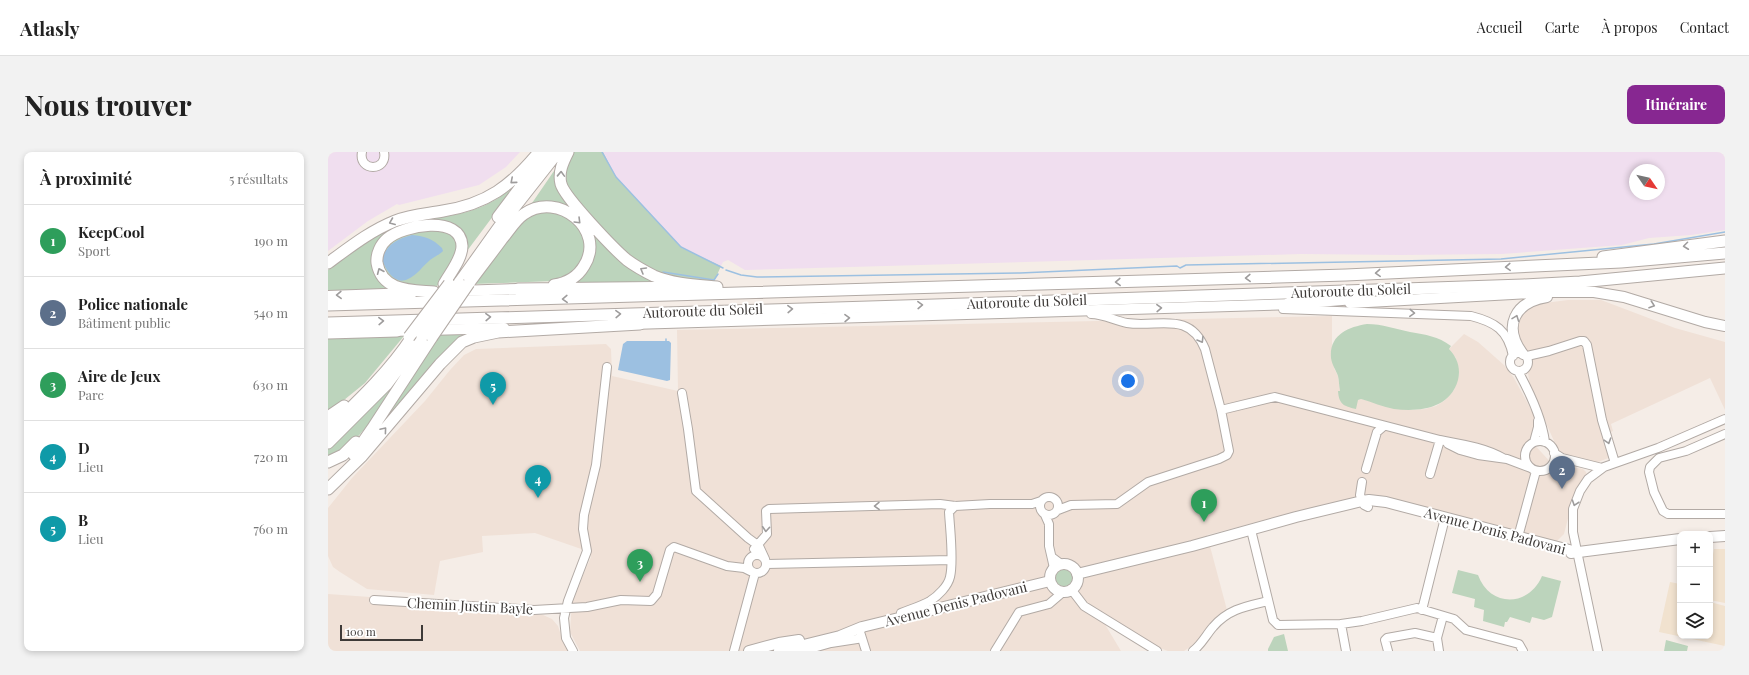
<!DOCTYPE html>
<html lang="fr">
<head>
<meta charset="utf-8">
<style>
	:root { --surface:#fff; --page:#f2f2f2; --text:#222; --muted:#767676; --line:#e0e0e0; --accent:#872791 }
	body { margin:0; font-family:"Playfair Display",serif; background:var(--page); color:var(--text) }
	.controls { position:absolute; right:12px; bottom:12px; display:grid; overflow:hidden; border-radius:8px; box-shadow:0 2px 6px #0003 }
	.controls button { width:36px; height:36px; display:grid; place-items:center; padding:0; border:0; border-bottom:1px solid var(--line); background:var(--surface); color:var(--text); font:20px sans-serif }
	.compass { position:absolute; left:1301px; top:12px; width:36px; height:36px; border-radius:50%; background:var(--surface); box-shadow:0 2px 6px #0003; rotate:124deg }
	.scale { position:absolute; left:12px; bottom:10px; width:83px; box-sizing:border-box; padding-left:4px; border:2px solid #3e3a38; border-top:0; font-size:11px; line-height:14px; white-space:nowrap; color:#3e3a38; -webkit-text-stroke:3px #fff; paint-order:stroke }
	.you { position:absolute; left:800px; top:229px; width:14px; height:14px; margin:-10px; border:3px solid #fff; border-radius:50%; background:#1a73e8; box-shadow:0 0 0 6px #1a73e833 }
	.badge { display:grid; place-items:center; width:26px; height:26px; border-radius:50%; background:var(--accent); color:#fff; font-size:13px; font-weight:700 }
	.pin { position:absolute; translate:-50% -33px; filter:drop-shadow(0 1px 2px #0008) }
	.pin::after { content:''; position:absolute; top:21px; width:14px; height:12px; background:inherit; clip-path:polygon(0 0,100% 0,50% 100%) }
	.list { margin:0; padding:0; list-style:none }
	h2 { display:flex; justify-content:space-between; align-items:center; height:52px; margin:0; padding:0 16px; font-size:17px }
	h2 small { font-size:13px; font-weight:400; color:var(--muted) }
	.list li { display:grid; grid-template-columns:26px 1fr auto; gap:12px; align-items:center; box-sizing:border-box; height:72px; padding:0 16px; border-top:1px solid var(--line) }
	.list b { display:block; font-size:15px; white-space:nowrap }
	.list p { margin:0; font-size:13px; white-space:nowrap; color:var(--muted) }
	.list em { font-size:13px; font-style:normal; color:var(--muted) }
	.icon { flex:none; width:22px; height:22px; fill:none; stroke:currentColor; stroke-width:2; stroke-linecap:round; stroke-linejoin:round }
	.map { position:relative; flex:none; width:1397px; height:499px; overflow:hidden; border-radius:8px }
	header { display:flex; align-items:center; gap:24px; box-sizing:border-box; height:56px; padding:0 20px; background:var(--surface); border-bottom:1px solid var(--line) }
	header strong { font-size:19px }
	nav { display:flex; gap:22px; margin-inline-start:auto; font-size:14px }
	.intro { display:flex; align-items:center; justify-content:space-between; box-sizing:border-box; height:96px; padding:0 24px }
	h1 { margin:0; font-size:28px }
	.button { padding:10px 18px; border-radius:8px; background:var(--accent); color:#fff; font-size:14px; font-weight:700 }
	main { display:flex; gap:24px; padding:0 24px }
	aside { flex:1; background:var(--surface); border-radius:8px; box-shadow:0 2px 6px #0003 }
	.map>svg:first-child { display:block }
</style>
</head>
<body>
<header>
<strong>Atlasly</strong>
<nav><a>Accueil</a><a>Carte</a><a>À propos</a><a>Contact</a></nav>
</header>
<div class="intro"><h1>Nous trouver</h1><a class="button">Itinéraire</a></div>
<main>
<aside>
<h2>À proximité<small>5 résultats</small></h2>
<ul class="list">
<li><span class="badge" style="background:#2e9e5b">1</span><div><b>KeepCool</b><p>Sport</p></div><em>190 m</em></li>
<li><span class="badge" style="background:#5c6f8a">2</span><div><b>Police nationale</b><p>Bâtiment public</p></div><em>540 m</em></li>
<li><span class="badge" style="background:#2e9e5b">3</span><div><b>Aire de Jeux</b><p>Parc</p></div><em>630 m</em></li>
<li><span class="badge" style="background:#0f9aa8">4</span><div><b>D</b><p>Lieu</p></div><em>720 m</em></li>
<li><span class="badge" style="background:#0f9aa8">5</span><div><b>B</b><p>Lieu</p></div><em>760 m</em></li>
</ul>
</aside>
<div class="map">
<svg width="1397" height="499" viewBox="0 0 1397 499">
	<rect width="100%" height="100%" fill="#f5ede7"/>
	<path fill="#f0e1d7" d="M1240,148H1273L1347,176L1397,190V258L1382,226L1283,272L1285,279L1283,280L1288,303L1265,312L1234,304L1230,298L1202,235L1200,221L1204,211L1203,206L1191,186L1190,178L1191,170L1195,160L1209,152Z
		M1004,164V196L1006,216L1010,224L1012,239H1010L1030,248L1033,247L1069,256L1084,258L1097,257L1108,254L1116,249L1126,238L1131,223L1128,206L1121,197L1136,182L1150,190L1176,213L1186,226L1207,265L1203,289L1226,314L1234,313L1255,317L1258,320L1259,323L1245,347L1236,382L1228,390L1025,346L879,383L899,458L883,471L868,491L856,499H840L832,496L775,461L778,474L793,499H252L242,480L244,448L263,405L262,400L207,381L154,384L155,400L112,409L106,443L39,437L12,420L5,415L0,404V356L24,326L97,249L122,218L136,203L148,197L278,192L283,197L284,224L350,239L349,178Z
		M0,442L42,445L41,451L215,463L224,467L230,474L235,490L240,499H0Z"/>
	<path fill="#f0deef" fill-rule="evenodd" d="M0,0H192L178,15L151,33L71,53L69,52L40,69L0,99Z
		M275,0H1397V78L1363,83L1321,86L1294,93L1174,102L1073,103L973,102L417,118L400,108L395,110L393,114L354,96L288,25ZM1307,18H1331V42H1307Z"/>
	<path fill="#f1e2cf" d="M1386,397H1397V451L1382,448V419Z
		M1342,430L1352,432V484H1382V450L1397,454V494L1331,480Z"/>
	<path fill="#bcd4bc" d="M244,0H275L288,25L354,96L393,114L385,132L359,129L325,119L297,102L248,49L235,24Z
		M228,16L229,28L288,100L342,131H247L262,111L251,64L202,54Z
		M183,36L177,48L139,99L137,88L108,71L49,93L60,138L0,139V118C19,104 38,85 60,77C93,64 132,68 163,50C171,47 177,41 183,36Z
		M209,59L236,61L256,82L258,104L247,121L227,129L145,132L186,77Z
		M116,78L127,85L129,99L121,118L109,134L84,135L59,126L52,103L60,90L82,79Z
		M1039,172C1054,172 1068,177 1082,180C1098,183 1110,184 1123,194L1121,197C1129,205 1133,216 1130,228C1122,257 1091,260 1066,257C1055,255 1044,250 1033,247L1030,248L1028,257C1015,254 1011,252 1010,239H1012C1011,234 1011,228 1010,224C1008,218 1004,213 1003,206C1001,183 1020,175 1039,172Z
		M140,182L40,289L109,183Z
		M76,184L37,231L0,261V186Z
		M72,226L41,272L26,289L0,306V297Z
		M727 426a9 9 0 1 1 18 0a9 9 0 1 1-18 0Z
		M1130,418L1150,423C1162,456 1201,455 1214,424L1233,429L1224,465L1216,468L1204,465L1202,471L1182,465L1179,470H1177L1176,475L1155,469L1156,458L1146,455L1147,447L1124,441Z
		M956,482L960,499H940V497L946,485Z
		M1338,488L1360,494L1359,499H1336Z"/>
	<path fill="#9cc0e1" d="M84,83C97,84 105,87 114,96L115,99C111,103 106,105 102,108C95,114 88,124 80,127C67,134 57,117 54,107C59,92 69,87 84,83Z
		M299,189H341L343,191L342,228L339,229L290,218L295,192Z"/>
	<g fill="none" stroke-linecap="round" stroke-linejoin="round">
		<path stroke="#9cc0e1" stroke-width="1.5" d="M274,0L288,25L353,95L395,116
			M398,118L413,123L429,125L692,121L849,114L852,116L858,113L1173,107L1326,92L1397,80
			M335,120L386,128L390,122
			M338,187V189"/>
		<g stroke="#b2aaa5" stroke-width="10">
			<path id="minor" d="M34,0C30,20 60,20 56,0
				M955,157L1143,164C1167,170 1180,178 1185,204
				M1182 210a9 9 0 1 1 18 0a9 9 0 1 1-18 0Z
				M1199,204L1221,199L1252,189H1256L1259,193L1274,268L1287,311
				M1190,219C1202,241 1214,266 1217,290
				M354,241L360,277L368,339L420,386L431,394L437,407
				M893,258L947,245L1112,288C1133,292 1156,295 1175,306
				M1397,282L1358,299L1331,306L1322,315L1321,320L1326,340L1335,359L1340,362H1397
				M1197 304a15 15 0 1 1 30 0a15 15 0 1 1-30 0Z
				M1206,290L1210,275V269
				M1120,292L1132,298L1150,303L1179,307L1203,316
				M1226,301L1234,306L1274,316
				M1038,317L1049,280L1056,274
				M1102,322L1112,288
				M1034,330L1032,343L1036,353L1040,355
				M712 354a9 9 0 1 1 18 0a9 9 0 1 1-18 0Z
				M730,358L743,353L789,352L820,330L891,307L899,303L901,299L893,258L877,197C861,158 830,176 799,171C787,169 776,162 763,162
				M717,363L721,372V394L726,416
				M924,382L945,468L950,473L1013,472L1034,469L1089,456L1126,467L1138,478L1191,492L1195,499
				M1190,385L1208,319
				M426,397L439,382L438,359L441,357L612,352L627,354L662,352H704L713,349
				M420 412a9 9 0 1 1 18 0a9 9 0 1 1-18 0Z
				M725,406L733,412
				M439,412L623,408
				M743,437L756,454L829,499
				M46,448L206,458L259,455L293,448L323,449L329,442L342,398L346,395L399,414L416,416L422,419
				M1094,458L1116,370
				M573,461C583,457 593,454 602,449C610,444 620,434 622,425C626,409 622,378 621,360L627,354
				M1013,472L1018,499
				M534,475L532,480L538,499
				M245,499L238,486L236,466L240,449L259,399L255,377L256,363L268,313L279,215
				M406,499L427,421
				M474,499L503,491L529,487
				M667,499L691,460L721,452L735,440
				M865,499C874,492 878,483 885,475C900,457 919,454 940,449
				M1060,499L1057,488L1059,486L1087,481L1109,486
				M1111,499L1109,486L1115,464
				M1270,499L1245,380V357L1252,339L1260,327L1276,315L1330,296L1397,267"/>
		</g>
		<g stroke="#b2aaa5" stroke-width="12">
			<path id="major" d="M130,139L190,137
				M0,144L84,141
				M1022,151L1222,140H1266L1296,145L1377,170L1397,174
				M304,172L968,152
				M62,179L176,176
				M1195,202C1174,174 1187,150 1219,145
				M1382,385L1397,384
				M1243,401L1352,387
				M722 426a14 14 0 1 1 28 0a14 14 0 1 1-28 0Z
				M749,422L864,394L968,365L1034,349L1041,348L1058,350L1249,400
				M421,499L451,491L471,488
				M451,499L512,484L534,475L722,429"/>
		</g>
		<g stroke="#b2aaa5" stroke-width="13">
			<path id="highway" d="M240,0C235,10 230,20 233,32C237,46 286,97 299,108C307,114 316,119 326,124C345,132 368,133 389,135
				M170,65L219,0
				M1275,105L1397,89
				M0,111C22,95 42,79 67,69C83,63 99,62 115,59C159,52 183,34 211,0
				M131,131L171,75L230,0
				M141,131C152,116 163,102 174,87C181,79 187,68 196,62C230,38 279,78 256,114C249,126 239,131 226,133
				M190,137L371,135
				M106,140C84,138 54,140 49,111C48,102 53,92 59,87C75,73 133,62 134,94C134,107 122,121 116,132
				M960,152L1032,146
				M0,153L1018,123L1293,110L1397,101
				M0,171L607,153L1195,133L1252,130L1397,116
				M0,181L69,179
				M0,265L16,254
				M0,278C30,249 61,220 84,185
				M0,291L59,232L94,185
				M26,303L44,277L104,185
				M0,310L15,303L28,290
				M0,337L34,304L112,212L134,190L146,185L170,180L312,172"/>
		</g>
		<use href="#minor" stroke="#fff" stroke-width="8"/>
		<use href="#major" stroke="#fff" stroke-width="10"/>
		<use href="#highway" stroke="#fff" stroke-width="11"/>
		<g stroke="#b2aaa5" stroke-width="13" stroke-linecap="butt">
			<path id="highway-bridge" d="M81,185L121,132
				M94,185L131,131
				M104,185L141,131"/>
		</g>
		<use href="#highway-bridge" stroke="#fff" stroke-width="11"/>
	</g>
	<defs><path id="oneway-chevron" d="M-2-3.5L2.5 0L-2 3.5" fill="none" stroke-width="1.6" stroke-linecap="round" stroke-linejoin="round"/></defs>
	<g stroke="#9e9c9c">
		<use href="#oneway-chevron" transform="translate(233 22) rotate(-88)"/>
		<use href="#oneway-chevron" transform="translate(185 29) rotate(139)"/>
		<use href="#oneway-chevron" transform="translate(250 69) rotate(45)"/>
		<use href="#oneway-chevron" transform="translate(64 70) rotate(158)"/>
		<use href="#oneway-chevron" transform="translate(1358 94) rotate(173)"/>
		<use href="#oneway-chevron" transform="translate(1180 115) rotate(177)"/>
		<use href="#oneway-chevron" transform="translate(315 118) rotate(-150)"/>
		<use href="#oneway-chevron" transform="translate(52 119) rotate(-113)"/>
		<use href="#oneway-chevron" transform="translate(1050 121) rotate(177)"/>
		<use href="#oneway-chevron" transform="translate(920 126) rotate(178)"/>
		<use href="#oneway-chevron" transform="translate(790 130) rotate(178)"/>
		<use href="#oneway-chevron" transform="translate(11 143) rotate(178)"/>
		<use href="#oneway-chevron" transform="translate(237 147) rotate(178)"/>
		<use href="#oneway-chevron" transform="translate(592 153) rotate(-2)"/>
		<use href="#oneway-chevron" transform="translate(1324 153) rotate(19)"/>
		<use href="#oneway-chevron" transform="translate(831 156) rotate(-2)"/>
		<use href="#oneway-chevron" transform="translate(462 157) rotate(-2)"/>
		<use href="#oneway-chevron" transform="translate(1084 161) rotate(3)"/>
		<use href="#oneway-chevron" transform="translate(290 162) rotate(-2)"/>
		<use href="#oneway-chevron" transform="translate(160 165) rotate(-2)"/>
		<use href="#oneway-chevron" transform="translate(519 166) rotate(-1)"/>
		<use href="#oneway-chevron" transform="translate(1188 166) rotate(-69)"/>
		<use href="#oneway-chevron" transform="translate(53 169) rotate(-2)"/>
		<use href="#oneway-chevron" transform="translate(873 188) rotate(59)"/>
		<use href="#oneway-chevron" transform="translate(56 278) rotate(-50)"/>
		<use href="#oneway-chevron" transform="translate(1280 289) rotate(73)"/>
		<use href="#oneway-chevron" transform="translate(1247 351) rotate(109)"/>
		<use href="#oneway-chevron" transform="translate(549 354) rotate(179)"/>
		<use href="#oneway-chevron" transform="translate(438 377) rotate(94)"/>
	</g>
	<g text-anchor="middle" stroke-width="4" stroke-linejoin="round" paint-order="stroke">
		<g font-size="14" fill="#3e3a38" stroke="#fff">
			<text transform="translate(1023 139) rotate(-2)" y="5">Autoroute du Soleil</text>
			<text transform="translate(699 150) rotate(-2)" y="5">Autoroute du Soleil</text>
			<text transform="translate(375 159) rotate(-2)" y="5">Autoroute du Soleil</text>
			<text transform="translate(1167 379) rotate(15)" y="5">Avenue Denis Padovani</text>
			<text transform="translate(628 452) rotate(-14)" y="5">Avenue Denis Padovani</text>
			<text transform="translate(142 454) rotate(3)" y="5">Chemin Justin Bayle</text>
		</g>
	</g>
</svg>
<div class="controls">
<button>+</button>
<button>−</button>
<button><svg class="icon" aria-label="layers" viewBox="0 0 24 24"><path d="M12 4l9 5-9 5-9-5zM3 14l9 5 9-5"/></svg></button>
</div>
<svg class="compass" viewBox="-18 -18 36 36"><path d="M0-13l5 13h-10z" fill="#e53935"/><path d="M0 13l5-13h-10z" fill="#767676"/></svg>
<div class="scale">100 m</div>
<div class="you"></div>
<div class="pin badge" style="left:876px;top:370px;background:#2e9e5b">1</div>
<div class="pin badge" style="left:1234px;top:337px;background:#5c6f8a">2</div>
<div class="pin badge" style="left:312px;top:430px;background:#2e9e5b">3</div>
<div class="pin badge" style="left:210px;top:346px;background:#0f9aa8">4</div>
<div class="pin badge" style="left:165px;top:253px;background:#0f9aa8">5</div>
</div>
</main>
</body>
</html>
